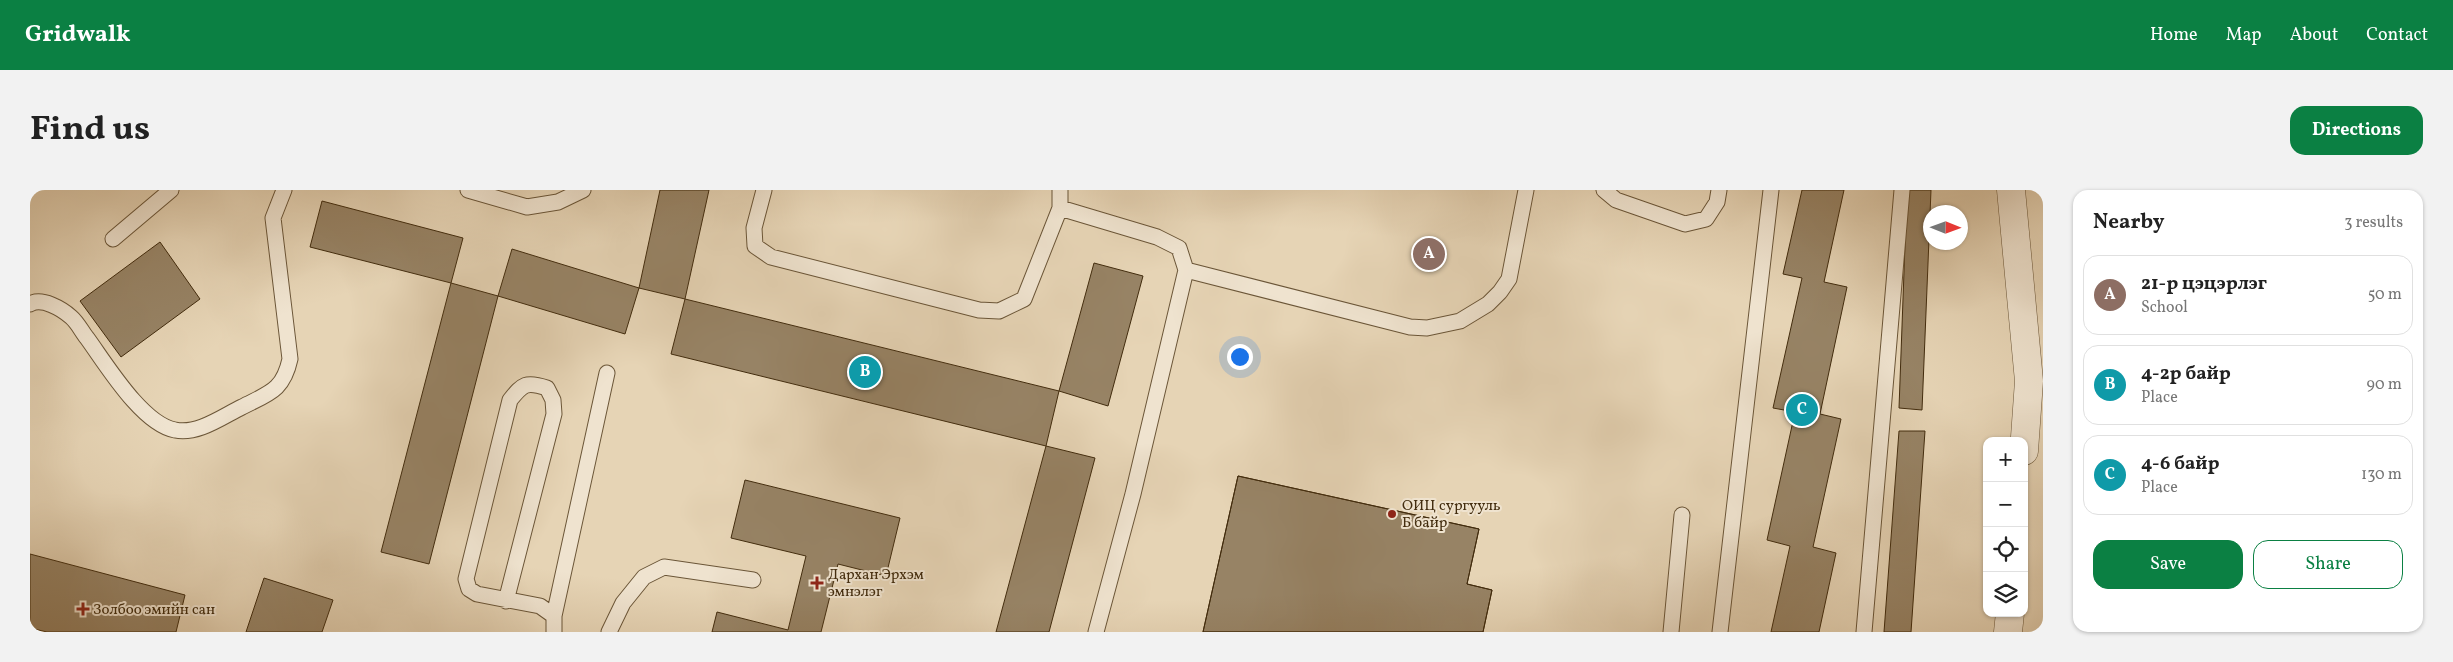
<!DOCTYPE html>
<html lang="en">
<head>
<meta charset="utf-8">
<style>
	:root { --surface:#fff; --page:#f2f2f2; --text:#222; --muted:#767676; --line:#e0e0e0; --accent:#0b8043 }
	body { margin:0; font-family:Vollkorn,serif; background:var(--page); color:var(--text) }
	.controls { position:absolute; right:15px; bottom:15px; display:grid; overflow:hidden; border-radius:10px; box-shadow:0 1px 4px #0004 }
	.controls button { width:45px; height:45px; display:grid; place-items:center; padding:0; border:0; border-bottom:1px solid var(--line); background:var(--surface); color:var(--text); font:25px sans-serif }
	.compass { position:absolute; left:1893px; top:15px; width:45px; height:45px; border-radius:50%; background:var(--surface); box-shadow:0 1px 4px #0004; rotate:91deg }
	.you { position:absolute; left:1209px; top:166px; width:18px; height:18px; margin:-12px; border:4px solid #fff; border-radius:50%; background:#1a73e8; box-shadow:0 0 0 8px #1a73e833 }
	.badge { display:grid; place-items:center; width:32px; height:32px; border-radius:50%; background:var(--accent); color:#fff; font-size:16px; font-weight:700 }
	.pin { position:absolute; translate:-50% -50%; border:2px solid #fff; box-shadow:0 1px 5px #0006 }
	.list { margin:0; padding:0; list-style:none }
	h2 { display:flex; justify-content:space-between; align-items:center; height:65px; margin:0; padding:0 20px; font-size:21px }
	h2 small { font-size:16px; font-weight:400; color:var(--muted) }
	.list li { display:grid; grid-template-columns:32px 1fr auto; gap:15px; align-items:center; box-sizing:border-box; height:80px; margin:0 10px 10px; padding:0 10px; border:1px solid var(--line); border-radius:15px }
	.list b { display:block; font-size:19px; white-space:nowrap }
	.list p { margin:0; font-size:16px; white-space:nowrap; color:var(--muted) }
	.list em { font-size:16px; font-style:normal; color:var(--muted) }
	.actions { display:flex; gap:10px; padding:15px 20px }
	.actions a { flex:1; padding:11px 0; border:1px solid var(--accent); border-radius:15px; text-align:center; font-size:18px; color:var(--accent) }
	.actions .main { background:var(--accent); color:#fff }
	.icon { flex:none; width:28px; height:28px; fill:none; stroke:currentColor; stroke-width:2; stroke-linecap:round; stroke-linejoin:round }
	.map { position:relative; flex:none; width:2013px; height:442px; overflow:hidden; border-radius:15px }
	header { display:flex; align-items:center; gap:30px; box-sizing:border-box; height:70px; padding:0 25px; background:var(--accent); color:#fff }
	header strong { font-size:24px }
	nav { display:flex; gap:28px; margin-inline-start:auto; font-size:18px }
	.intro { display:flex; align-items:center; justify-content:space-between; box-sizing:border-box; height:120px; padding:0 30px }
	h1 { margin:0; font-size:35px }
	.button { padding:12px 22px; border-radius:15px; background:var(--accent); color:#fff; font-size:18px; font-weight:700 }
	main { display:flex; gap:30px; padding:0 30px }
	aside { flex:1; background:var(--surface); border-radius:15px; box-shadow:0 1px 4px #0004 }
	.map>svg:first-child { display:block }
</style>
</head>
<body>
<header>
<strong>Gridwalk</strong>
<nav><a>Home</a><a>Map</a><a>About</a><a>Contact</a></nav>
</header>
<div class="intro"><h1>Find us</h1><a class="button">Directions</a></div>
<main>
<div class="map">
<svg width="2013" height="442" viewBox="0 0 2013 442">
	<rect width="100%" height="100%" fill="#e6d4b5"/>
	<filter id="stains"><feTurbulence type="fractalNoise" baseFrequency=".004" numOctaves="4"/><feColorMatrix values="0 0 0 0 .2 0 0 0 0 .09 0 0 0 0 .02 0 0 0 .5 -.17"/></filter>
	<radialGradient id="worn" r=".72"><stop offset=".6" stop-color="#630" stop-opacity="0"/><stop offset="1" stop-color="#630" stop-opacity=".3"/></radialGradient>
	<path fill="#978365" stroke="#422c0e" d="M630,0H679L655,109L609,98Z
		M1772,0H1814L1794,92L1817,97L1790,224L1811,229L1783,357L1806,363L1789,442H1741L1760,356L1737,350L1765,222L1743,218L1772,88L1753,84Z
		M1877,0H1901L1892,220L1869,218Z
		M292,11L433,48L421,93L280,57Z
		M130,52L170,109L91,167L50,111Z
		M482,59L609,98L595,144L468,106Z
		M1064,73L1113,86L1078,216L1029,201Z
		M421,93L468,106L399,374L351,362Z
		M655,109L1029,201L1016,256L641,164Z
		M1869,241H1895L1881,442H1854Z
		M1016,256L1065,268L1019,442H966Z
		M1208,286L1449,339L1437,394L1462,400L1453,442H1173Z
		M1208,286L1449,339L1437,394L1462,400L1453,442H1173Z
		M715,290L870,328L856,386L808,374L791,442H682L687,422L758,440L776,366L701,348Z
		M0,364L155,405L146,442H17L0,438Z
		M234,388L303,410L292,442H216Z"/>
	<g fill="none" stroke-linecap="round" stroke-linejoin="round">
		<g stroke="#6b5638" stroke-width="17">
			<path id="service" d="M438,0L497,17L528,12L553,0
				M734,0L724,38L725,56L741,67L949,120L969,121L994,109L1030,18V0
				M1574,0L1586,10L1655,34L1676,29L1687,12L1689,0
				M1030,18L1127,47L1149,58L1156,80L1103,304L1066,442
				M83,49L141,0
				M1156,80L1380,137L1397,138L1430,131L1458,114L1470,102L1479,89L1496,0
				M0,114C12,107 32,119 41,127C48,133 52,142 57,148C76,174 112,234 145,240C168,245 193,226 212,217C239,203 253,201 260,169L243,28L254,0
				M476,411L524,224L523,210L517,198C496,191 493,194 480,210L436,389L439,399L447,404L510,416L524,426V442
				M524,426L577,183
				M579,442L593,413L614,387L634,377L723,390
				M1641,442L1652,325
				M1690,442L1741,0
				M1834,442L1872,0"/>
		</g>
		<g stroke="#6b5638" stroke-width="29">
			<path id="tertiary" d="M1981,0L1999,191L1994,261
				M1978,442L1980,423"/>
		</g>
		<use href="#service" stroke="#efe3cf" stroke-width="15"/>
		<use href="#tertiary" stroke="#efe3cf" stroke-width="28"/>
	</g>
	<g fill="#8f2418" stroke="#efe3cf" stroke-width="2">
		<circle cx="1362" cy="324" r="5"/>
		<path d="M784.5 385.5h5v5h5v5h-5v5h-5v-5h-5v-5h5z"/>
		<path d="M50.5 411.5h5v5h5v5h-5v5h-5v-5h-5v-5h5z"/>
	</g>
	<g text-anchor="middle" stroke-width="4" stroke-linejoin="round" paint-order="stroke">
		<g font-size="15" fill="#422c0e" stroke="#efe3cf" text-anchor="start">
			<text x="1372" y="320">ОИЦ сургууль<tspan x="1372" dy="17">Б байр</tspan></text>
			<text x="798" y="389">Дархан Эрхэм<tspan x="798" dy="17">эмнэлэг</tspan></text>
			<text x="63" y="424">Золбоо эмийн сан</text>
		</g>
	</g>
	<rect width="100%" height="100%" filter="url(#stains)"/>
	<rect width="100%" height="100%" fill="url(#worn)"/>
</svg>
<div class="controls">
<button>+</button>
<button>−</button>
<button><svg class="icon" aria-label="locate" viewBox="0 0 24 24"><circle cx="12" cy="12" r="6"/><path d="M12 2v4M12 18v4M2 12h4M18 12h4"/></svg></button>
<button><svg class="icon" aria-label="layers" viewBox="0 0 24 24"><path d="M12 4l9 5-9 5-9-5zM3 14l9 5 9-5"/></svg></button>
</div>
<svg class="compass" viewBox="-18 -18 36 36"><path d="M0-13l5 13h-10z" fill="#e53935"/><path d="M0 13l5-13h-10z" fill="#767676"/></svg>
<div class="you"></div>
<div class="pin badge" style="left:1399px;top:64px;background:#8d6e63">A</div>
<div class="pin badge" style="left:835px;top:182px;background:#0f9aa8">B</div>
<div class="pin badge" style="left:1772px;top:220px;background:#0f9aa8">C</div>
</div>
<aside>
<h2>Nearby<small>3 results</small></h2>
<ul class="list">
<li><span class="badge" style="background:#8d6e63">A</span><div><b>21-р цэцэрлэг</b><p>School</p></div><em>50 m</em></li>
<li><span class="badge" style="background:#0f9aa8">B</span><div><b>4-2р байр</b><p>Place</p></div><em>90 m</em></li>
<li><span class="badge" style="background:#0f9aa8">C</span><div><b>4-6 байр</b><p>Place</p></div><em>130 m</em></li>
</ul>
<div class="actions"><a class="main">Save</a><a>Share</a></div>
</aside>
</main>
</body>
</html>
